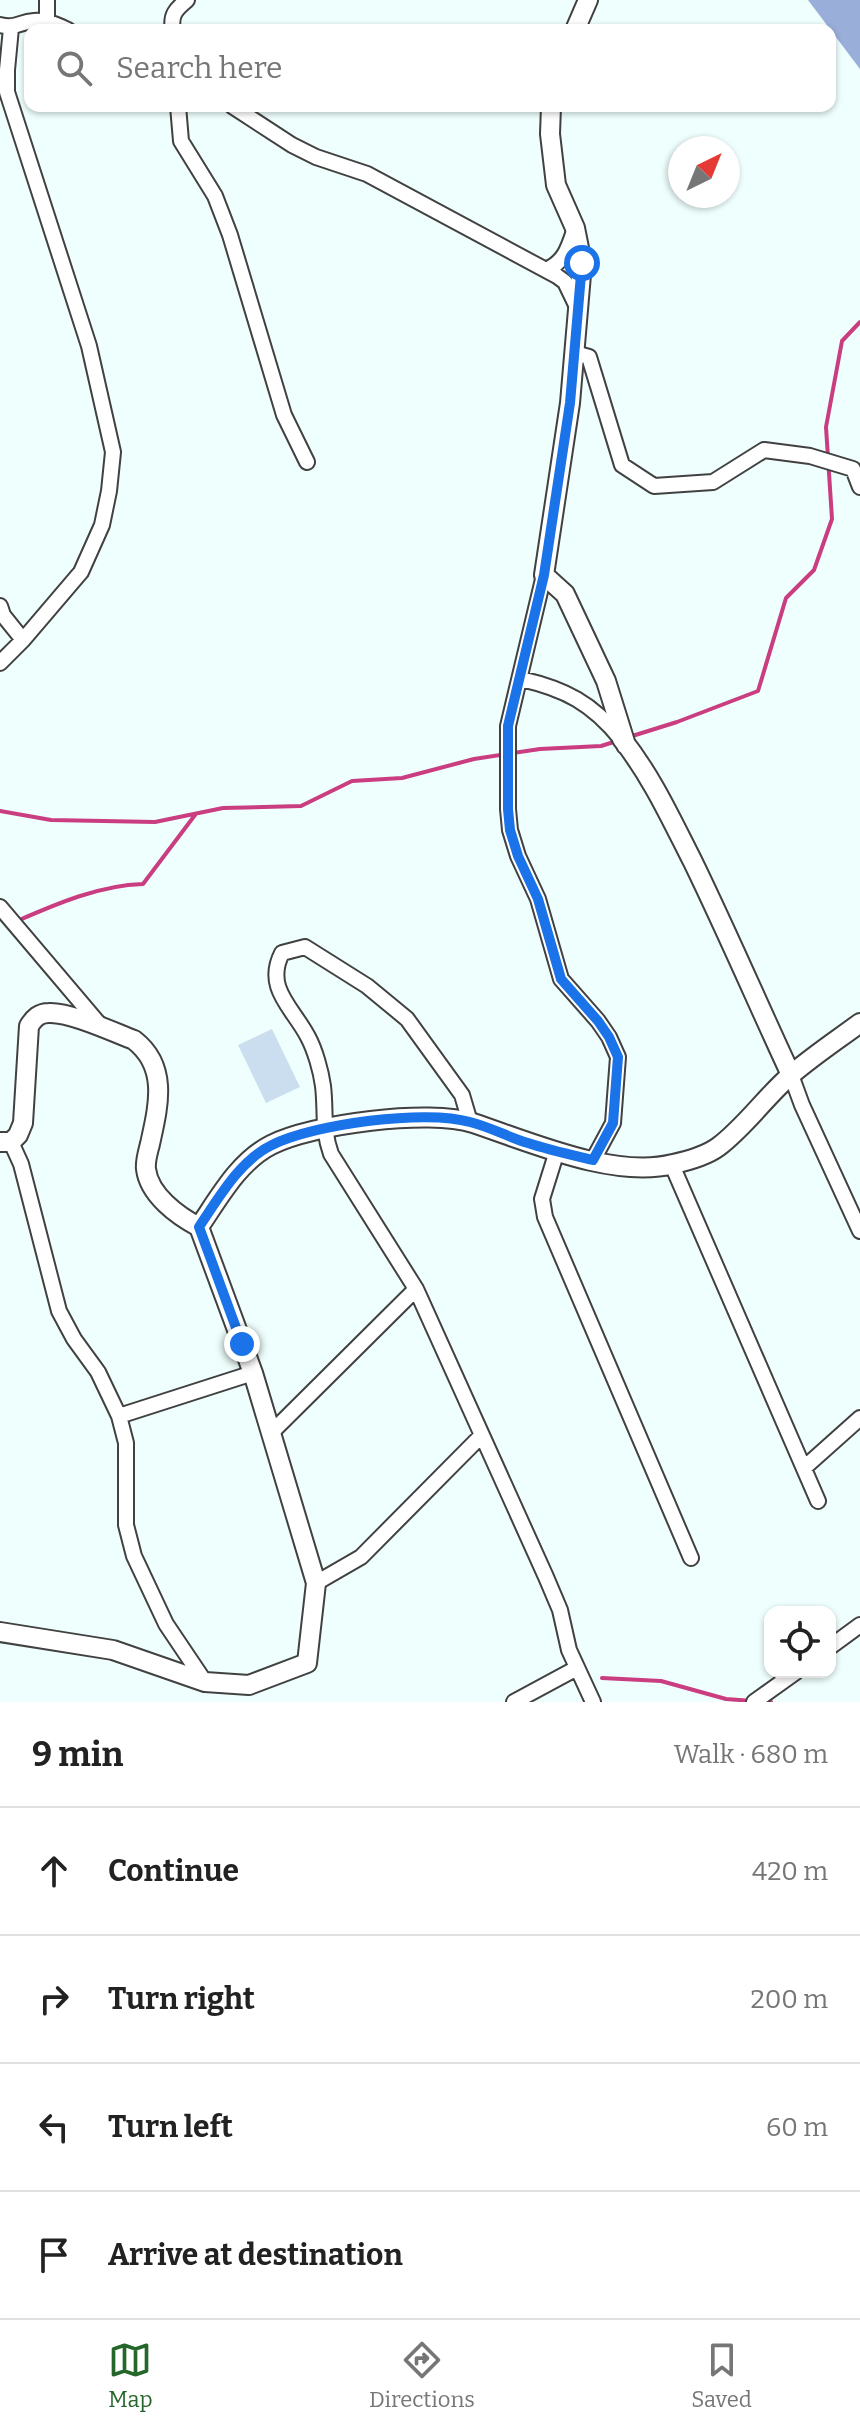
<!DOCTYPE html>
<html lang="en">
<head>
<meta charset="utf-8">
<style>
	:root { --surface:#fff; --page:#f2f2f2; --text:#222; --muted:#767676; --line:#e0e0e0; --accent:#25662a }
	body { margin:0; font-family:Bitter,serif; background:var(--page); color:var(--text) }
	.controls { position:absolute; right:24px; bottom:24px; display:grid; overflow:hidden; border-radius:16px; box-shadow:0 2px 6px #0004 }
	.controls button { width:72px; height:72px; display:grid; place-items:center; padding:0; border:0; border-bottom:2px solid var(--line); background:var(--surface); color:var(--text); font:40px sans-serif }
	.compass { position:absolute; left:668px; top:136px; width:72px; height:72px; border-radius:50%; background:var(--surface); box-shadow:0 2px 6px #0004; rotate:43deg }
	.stop { position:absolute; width:24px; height:24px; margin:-18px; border:6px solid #1a73e8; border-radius:50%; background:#fff }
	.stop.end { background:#1a73e8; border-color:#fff; box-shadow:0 2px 8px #0008 }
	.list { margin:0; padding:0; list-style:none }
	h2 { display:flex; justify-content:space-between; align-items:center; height:104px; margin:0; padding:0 32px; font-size:34px }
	h2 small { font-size:26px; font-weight:400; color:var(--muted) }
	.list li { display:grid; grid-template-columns:52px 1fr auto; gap:24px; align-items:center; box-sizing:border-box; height:128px; padding:0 32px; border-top:2px solid var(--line) }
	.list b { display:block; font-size:30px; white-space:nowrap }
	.list em { font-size:26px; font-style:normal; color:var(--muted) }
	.icon { flex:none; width:44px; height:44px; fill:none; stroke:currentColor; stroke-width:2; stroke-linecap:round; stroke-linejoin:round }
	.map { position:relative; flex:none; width:860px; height:1702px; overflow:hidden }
	.search { position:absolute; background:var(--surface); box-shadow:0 2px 6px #0004; left:24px; right:24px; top:24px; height:88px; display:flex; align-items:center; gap:20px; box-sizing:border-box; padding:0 28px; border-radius:16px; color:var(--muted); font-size:30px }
	.sheet { height:616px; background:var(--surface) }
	nav { display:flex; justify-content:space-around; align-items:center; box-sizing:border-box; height:112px; border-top:2px solid var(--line); background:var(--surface); font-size:22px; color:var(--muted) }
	nav a { display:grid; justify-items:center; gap:4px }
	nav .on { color:var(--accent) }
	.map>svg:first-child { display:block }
</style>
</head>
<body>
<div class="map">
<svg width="860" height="1702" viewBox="0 0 860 1702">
	<rect width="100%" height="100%" fill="#effffd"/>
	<path fill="#99aed8" d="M808,0H860V69Z"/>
	<path fill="#cbdeef" d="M272,1029L300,1087L266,1103L238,1045Z"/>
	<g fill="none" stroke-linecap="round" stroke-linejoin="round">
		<path stroke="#ca3e81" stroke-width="4" d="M629,737L677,722L758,691L786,598L814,570L832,519L826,427L842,341L860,322
			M0,811L51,820L155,822L223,808L301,806L352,781L402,778L474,759L540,749L601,746L617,741
			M17,921C56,904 100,885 143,884L195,815
			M602,1678L661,1681L726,1699L753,1701
			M761,1701L771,1702"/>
		<g stroke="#414141" stroke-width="18">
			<path id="minor" d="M47,21V0
				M0,25C16,29 19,22 34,21C47,20 57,25 68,30
				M173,30C170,15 176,9 187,0
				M178,106L181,141L215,196L230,235L284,415L307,462
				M232,106L292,145L316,157L367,174L557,276L565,282L578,309
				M546,270C564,262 568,249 574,231
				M575,353L589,357L622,465L654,486L713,482L764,450L810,456L853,469L860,487
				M544,575L508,726V809L510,830L518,856L538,899L561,979L598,1021L609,1037L618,1057L613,1123L593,1160
				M0,606L3,615L23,640
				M0,663L23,640L81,572L102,525L109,491L113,452L89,346L7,92V70L11,28
				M521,679C565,689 592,703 621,739
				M0,907L100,1025
				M791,1075L802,1105L860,1231
				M470,1122L462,1095L407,1019L367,986L305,947L282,953C264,988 293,1008 308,1037C315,1050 321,1071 323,1086C326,1111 322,1129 331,1154L416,1289L546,1577L560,1610L569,1650L593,1702
				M11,1142L21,1164L59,1311L74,1339L98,1372L119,1416L126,1443V1525L134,1556L166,1624L205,1682
				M557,1151L542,1199L545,1217L691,1558
				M672,1165L818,1501
				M119,1416L253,1373
				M271,1433L416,1289
				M804,1468L860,1418
				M316,1583L361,1557L481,1436
				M830,1647L860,1625
				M514,1702L577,1668
				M754,1702L796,1672"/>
		</g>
		<g stroke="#414141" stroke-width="22">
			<path id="tertiary" d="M575,30L588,0
				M551,106L550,134L556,185L575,228L582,263L570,403L544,575L565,594L606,681L626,745
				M622,739C652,777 671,819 693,862C727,932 758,1004 791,1075
				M0,1142H11L18,1135L23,1123L29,1026C34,1018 39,1013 49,1013C70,1012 113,1032 134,1040C169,1067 158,1107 150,1144C148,1152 145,1161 146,1169C149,1195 178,1216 199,1227L253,1373L316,1583L307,1663L249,1685L205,1682L113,1650L0,1632
				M199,1227C219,1198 238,1162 271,1145C311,1124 430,1109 473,1123C530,1142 614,1179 673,1164C687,1161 707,1155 718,1147C746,1126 766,1096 792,1074C813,1056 837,1040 860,1023"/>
		</g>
		<use href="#minor" stroke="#fff" stroke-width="14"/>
		<use href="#tertiary" stroke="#fff" stroke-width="18"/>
	</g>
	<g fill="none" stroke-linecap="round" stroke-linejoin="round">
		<path stroke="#1a73e8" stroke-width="10" d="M242,1344L199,1227C218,1199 240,1160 272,1145C314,1124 425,1109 470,1122C490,1127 508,1137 528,1143C549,1150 572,1155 593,1160L613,1123L618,1057L609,1037L598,1021L561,979L538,899L518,856L510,830L508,809V726L544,575L570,403L582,263"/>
	</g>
</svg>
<div class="controls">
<button><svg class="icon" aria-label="locate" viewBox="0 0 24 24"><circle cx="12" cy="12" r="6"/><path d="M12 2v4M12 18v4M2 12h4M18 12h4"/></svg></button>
</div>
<svg class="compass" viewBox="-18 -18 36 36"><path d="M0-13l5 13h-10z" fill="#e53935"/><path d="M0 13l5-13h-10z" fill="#767676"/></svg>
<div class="stop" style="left:582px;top:263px"></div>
<div class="stop end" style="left:242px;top:1344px"></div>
<div class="search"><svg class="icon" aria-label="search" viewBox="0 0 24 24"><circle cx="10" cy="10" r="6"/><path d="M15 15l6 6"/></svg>Search here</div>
</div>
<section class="sheet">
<h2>9 min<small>Walk · 680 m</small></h2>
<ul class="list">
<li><svg class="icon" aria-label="ahead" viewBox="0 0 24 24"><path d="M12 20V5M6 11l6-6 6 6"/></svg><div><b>Continue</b></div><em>420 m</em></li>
<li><svg class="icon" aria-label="right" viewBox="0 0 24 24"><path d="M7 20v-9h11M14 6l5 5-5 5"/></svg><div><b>Turn right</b></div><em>200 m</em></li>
<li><svg class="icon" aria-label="left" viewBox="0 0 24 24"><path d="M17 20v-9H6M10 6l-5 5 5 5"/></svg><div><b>Turn left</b></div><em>60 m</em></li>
<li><svg class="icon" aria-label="arrive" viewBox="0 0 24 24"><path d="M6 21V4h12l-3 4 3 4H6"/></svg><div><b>Arrive at destination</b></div></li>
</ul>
</section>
<nav>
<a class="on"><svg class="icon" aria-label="map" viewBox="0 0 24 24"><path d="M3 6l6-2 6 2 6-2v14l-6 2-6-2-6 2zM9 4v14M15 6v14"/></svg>Map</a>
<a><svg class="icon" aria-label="directions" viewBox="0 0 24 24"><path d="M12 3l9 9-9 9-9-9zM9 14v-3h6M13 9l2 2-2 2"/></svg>Directions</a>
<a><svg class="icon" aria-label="saved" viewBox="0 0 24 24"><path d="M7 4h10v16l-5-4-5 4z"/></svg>Saved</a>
</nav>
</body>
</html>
